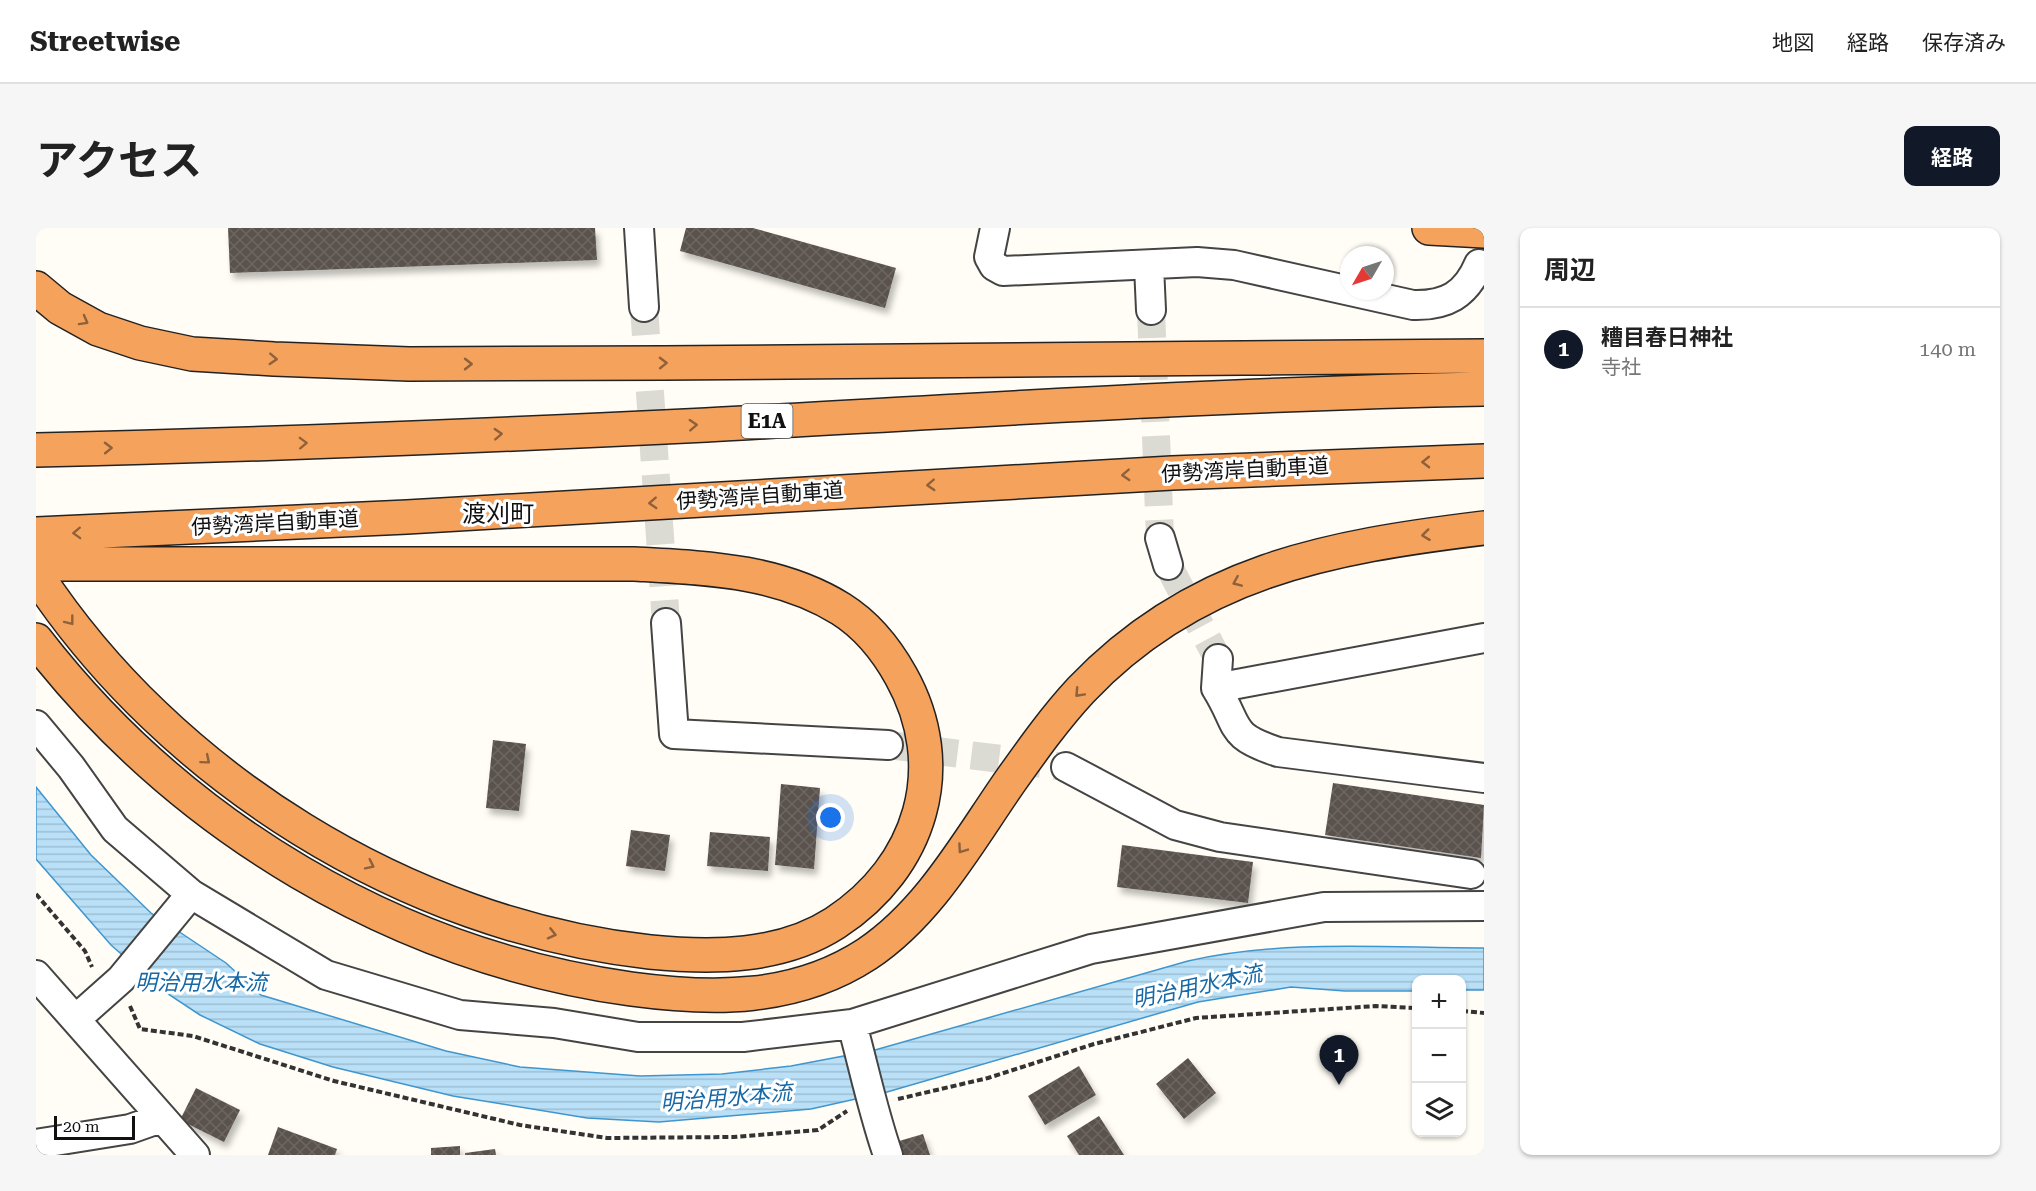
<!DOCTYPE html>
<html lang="ja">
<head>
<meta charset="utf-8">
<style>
	:root { --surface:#fff; --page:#f6f6f6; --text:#222; --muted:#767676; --line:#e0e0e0; --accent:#111827 }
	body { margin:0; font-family:"Roboto Serif","Noto Sans JP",serif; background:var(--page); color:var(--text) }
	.controls { position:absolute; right:18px; bottom:18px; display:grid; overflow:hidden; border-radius:12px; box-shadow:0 2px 4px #0004 }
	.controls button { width:54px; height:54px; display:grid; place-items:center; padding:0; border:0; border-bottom:2px solid var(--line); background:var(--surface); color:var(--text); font:30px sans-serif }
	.compass { position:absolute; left:1304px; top:18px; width:54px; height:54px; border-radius:50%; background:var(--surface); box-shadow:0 2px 4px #0004; rotate:231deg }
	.scale { position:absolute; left:18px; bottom:15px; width:81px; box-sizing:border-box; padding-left:6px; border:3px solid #111; border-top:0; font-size:16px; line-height:21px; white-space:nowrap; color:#111; -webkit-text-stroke:4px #fff; paint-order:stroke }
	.you { position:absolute; left:795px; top:590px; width:21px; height:21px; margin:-15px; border:4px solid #fff; border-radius:50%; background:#1a73e8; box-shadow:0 0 0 9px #1a73e833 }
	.badge { display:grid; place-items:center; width:39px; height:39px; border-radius:50%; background:var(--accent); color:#fff; font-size:20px; font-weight:700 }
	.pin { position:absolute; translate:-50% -50px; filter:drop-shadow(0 2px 3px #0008) }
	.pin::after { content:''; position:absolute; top:32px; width:21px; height:18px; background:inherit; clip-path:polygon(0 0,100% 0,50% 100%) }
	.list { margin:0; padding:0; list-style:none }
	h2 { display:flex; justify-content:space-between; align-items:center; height:78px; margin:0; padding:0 24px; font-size:26px }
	h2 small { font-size:20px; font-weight:400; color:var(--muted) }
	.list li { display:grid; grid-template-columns:39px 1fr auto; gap:18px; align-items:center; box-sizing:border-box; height:84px; padding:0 24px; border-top:2px solid var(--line) }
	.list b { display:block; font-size:22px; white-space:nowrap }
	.list p { margin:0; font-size:20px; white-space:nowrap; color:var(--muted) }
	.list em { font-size:20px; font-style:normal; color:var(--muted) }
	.icon { flex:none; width:33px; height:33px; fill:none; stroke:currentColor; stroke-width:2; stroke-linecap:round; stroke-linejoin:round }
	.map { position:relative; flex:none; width:1448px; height:927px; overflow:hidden; border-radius:12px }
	header { display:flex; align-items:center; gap:36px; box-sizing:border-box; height:84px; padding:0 30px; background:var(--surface); border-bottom:2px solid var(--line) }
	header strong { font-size:28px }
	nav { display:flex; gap:33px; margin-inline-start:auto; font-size:21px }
	.intro { display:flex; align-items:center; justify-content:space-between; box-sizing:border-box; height:144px; padding:0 36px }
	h1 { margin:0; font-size:42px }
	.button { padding:15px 27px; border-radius:12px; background:var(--accent); color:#fff; font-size:21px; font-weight:700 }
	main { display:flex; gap:36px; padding:0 36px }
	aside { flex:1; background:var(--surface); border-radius:12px; box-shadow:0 2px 4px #0004 }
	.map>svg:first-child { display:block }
</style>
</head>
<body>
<header>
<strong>Streetwise</strong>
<nav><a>地図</a><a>経路</a><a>保存済み</a></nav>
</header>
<div class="intro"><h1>アクセス</h1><a class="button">経路</a></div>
<main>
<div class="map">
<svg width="1448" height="927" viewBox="0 0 1448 927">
	<defs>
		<pattern id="water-rules" width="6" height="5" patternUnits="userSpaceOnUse" patternTransform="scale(1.5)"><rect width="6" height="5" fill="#b9e0f7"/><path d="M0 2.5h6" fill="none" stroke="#9ebfd3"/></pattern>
		<pattern id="building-cross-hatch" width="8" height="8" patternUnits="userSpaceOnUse" patternTransform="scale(1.5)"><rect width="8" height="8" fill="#5a524d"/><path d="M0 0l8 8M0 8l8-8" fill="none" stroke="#6d6662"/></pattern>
		<filter id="shadow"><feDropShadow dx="3.5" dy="6" stdDeviation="3" flood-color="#0004"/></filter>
	</defs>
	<rect width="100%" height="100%" fill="#fffdf5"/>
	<path fill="url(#water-rules)" stroke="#3f96cf" stroke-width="1.5" d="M0,559L55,627L115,685L190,735L225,767L410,823L484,839L604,848L686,846L755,838L839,822L1152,733C1248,711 1350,720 1448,720V762H1426V752H1380V763H1309L1255,759L1162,774L851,864L775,881L623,894L551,890L417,868L297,839L224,816L164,787L126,762L75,717L0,631Z"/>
	<path fill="url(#building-cross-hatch)" filter="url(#shadow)" d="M192,0H559L561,32L194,45Z
		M650,0H717L860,40L849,80L644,23Z
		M457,512L490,516L483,583L450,580Z
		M1297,555L1448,577L1445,630L1289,607Z
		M745,556L784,560L778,641L739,637Z
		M595,602L634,607L629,643L590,638Z
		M674,604L734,609L732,643L671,638Z
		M1086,617L1217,634L1212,675L1081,659Z
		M1152,830L1180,865L1148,891L1120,856Z
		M1043,838L1060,867L1009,897L992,868Z
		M160,860L204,882L188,914L144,892Z
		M1063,888L1088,927H1043L1031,908Z
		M242,899L301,921L299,927H232Z
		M887,906L894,927H857L853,916Z
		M424,918V927H395V920Z
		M459,921L460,927H429V925Z"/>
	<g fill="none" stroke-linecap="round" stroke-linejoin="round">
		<path stroke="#dbdad3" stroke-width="28" stroke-dasharray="28 14" stroke-linecap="butt" d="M608,79L630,395
			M1115,82L1124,310
			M1132,337L1182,431
			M852,517L1030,539"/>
		<g stroke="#444" stroke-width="32">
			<path id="minor" d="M603,0L608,79
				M959,0L953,29L958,38L967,43L1161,34L1198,37L1377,77C1410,78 1430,67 1443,36
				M1113,38L1115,82
				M1124,310L1132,337
				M630,395L638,506L852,517
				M1182,431L1180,460L1448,410
				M1180,460C1205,500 1191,507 1242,524L1448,550
				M0,497L35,539L79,601L155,666L290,747L424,787L518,795L602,809H707L816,796L1055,721L1288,679L1448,678
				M1030,539L1139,597L1184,609L1435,646
				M0,747L159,927
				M40,791L85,751L155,666
				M816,796C828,840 837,884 852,927
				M0,916L94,901L125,890"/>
		</g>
		<g stroke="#222" stroke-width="36">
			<path id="highway" d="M1393,0L1448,3
				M0,60L24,80L62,101L104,115L156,126L238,131L373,136L628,135L1448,128
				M0,222C223,217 446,208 670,197C929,183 1188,166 1448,161
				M0,306L371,289L1136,245L1448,233
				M0,336H598C670,340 742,342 805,381C832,398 850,421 865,448C916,539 885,639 799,695C745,730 676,730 614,724C372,698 133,549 0,346
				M0,412C145,599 360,728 595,761C677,772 759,773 831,726C894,684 933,612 975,552C997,521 1019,490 1045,462C1158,343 1292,319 1448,300"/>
		</g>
		<path stroke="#333" stroke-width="4" stroke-dasharray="6 3" stroke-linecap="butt" d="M0,666L49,723L56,739
			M94,778L104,801L157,808L298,853L484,897L571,910L697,909L782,902L811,883
			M1426,783L1448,785
			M862,871L952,850L1058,816L1160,790L1340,778L1380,780"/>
		<use href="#minor" stroke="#fff" stroke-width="28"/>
		<use href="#highway" stroke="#f5a25d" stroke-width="33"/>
	</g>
	<defs><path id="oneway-chevron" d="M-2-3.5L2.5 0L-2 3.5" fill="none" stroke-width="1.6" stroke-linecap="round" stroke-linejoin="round" transform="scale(1.5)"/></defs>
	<g stroke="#8e613b">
		<use href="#oneway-chevron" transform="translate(48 93) rotate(29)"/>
		<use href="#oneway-chevron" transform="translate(237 131) rotate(3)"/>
		<use href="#oneway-chevron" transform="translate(627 135) rotate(-1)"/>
		<use href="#oneway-chevron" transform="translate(432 136)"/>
		<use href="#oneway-chevron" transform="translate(657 197) rotate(-3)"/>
		<use href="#oneway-chevron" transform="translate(462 206) rotate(-3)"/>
		<use href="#oneway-chevron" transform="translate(267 215) rotate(-2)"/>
		<use href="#oneway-chevron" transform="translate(72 220) rotate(-1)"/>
		<use href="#oneway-chevron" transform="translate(1390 234) rotate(179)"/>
		<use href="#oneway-chevron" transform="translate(1090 247) rotate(177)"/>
		<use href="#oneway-chevron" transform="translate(895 257) rotate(177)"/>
		<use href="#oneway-chevron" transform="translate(617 275) rotate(177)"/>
		<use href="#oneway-chevron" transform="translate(41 305) rotate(178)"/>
		<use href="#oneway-chevron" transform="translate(1390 307) rotate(173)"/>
		<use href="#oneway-chevron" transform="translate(1201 354) rotate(157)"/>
		<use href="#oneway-chevron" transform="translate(34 393) rotate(52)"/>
		<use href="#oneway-chevron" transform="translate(1043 465) rotate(133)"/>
		<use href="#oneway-chevron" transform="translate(170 532) rotate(40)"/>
		<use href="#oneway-chevron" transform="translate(926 621) rotate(125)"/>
		<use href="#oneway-chevron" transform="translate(334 637) rotate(26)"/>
		<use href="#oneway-chevron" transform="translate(516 706) rotate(14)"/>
	</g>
	<g text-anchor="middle" stroke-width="6" stroke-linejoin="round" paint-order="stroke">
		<rect fill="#fff" stroke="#585858" stroke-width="1.5" x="705.5" y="176" width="51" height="34" rx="4.5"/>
		<g font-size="20" font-weight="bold" fill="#111">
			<text x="731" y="200">E1A</text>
		</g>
		<g font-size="21" fill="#111" stroke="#fff">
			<text transform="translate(1209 242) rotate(-3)" y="7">伊勢湾岸自動車道</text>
			<text transform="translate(724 268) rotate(-4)" y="7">伊勢湾岸自動車道</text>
			<text transform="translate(239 295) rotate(-3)" y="7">伊勢湾岸自動車道</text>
		</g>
		<g font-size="22" font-style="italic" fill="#1768a6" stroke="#fff">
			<text x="165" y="762">明治用水本流</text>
			<text transform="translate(1161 758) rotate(-12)" y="8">明治用水本流</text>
			<text transform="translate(690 869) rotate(-5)" y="8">明治用水本流</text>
		</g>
		<g font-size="24" fill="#111" stroke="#fff">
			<text x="462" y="294">渡刈町</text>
		</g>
	</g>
</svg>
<div class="controls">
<button>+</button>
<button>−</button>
<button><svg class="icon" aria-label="layers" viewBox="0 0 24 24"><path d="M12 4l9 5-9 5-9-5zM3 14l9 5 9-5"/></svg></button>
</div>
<svg class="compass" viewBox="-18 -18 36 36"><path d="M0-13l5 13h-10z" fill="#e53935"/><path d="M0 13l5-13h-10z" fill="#767676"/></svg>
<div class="scale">20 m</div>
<div class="you"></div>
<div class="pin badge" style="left:1303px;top:857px">1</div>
</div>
<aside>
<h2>周辺<small></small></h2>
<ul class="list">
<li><span class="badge">1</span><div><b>糟目春日神社</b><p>寺社</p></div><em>140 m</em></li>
</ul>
</aside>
</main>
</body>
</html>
